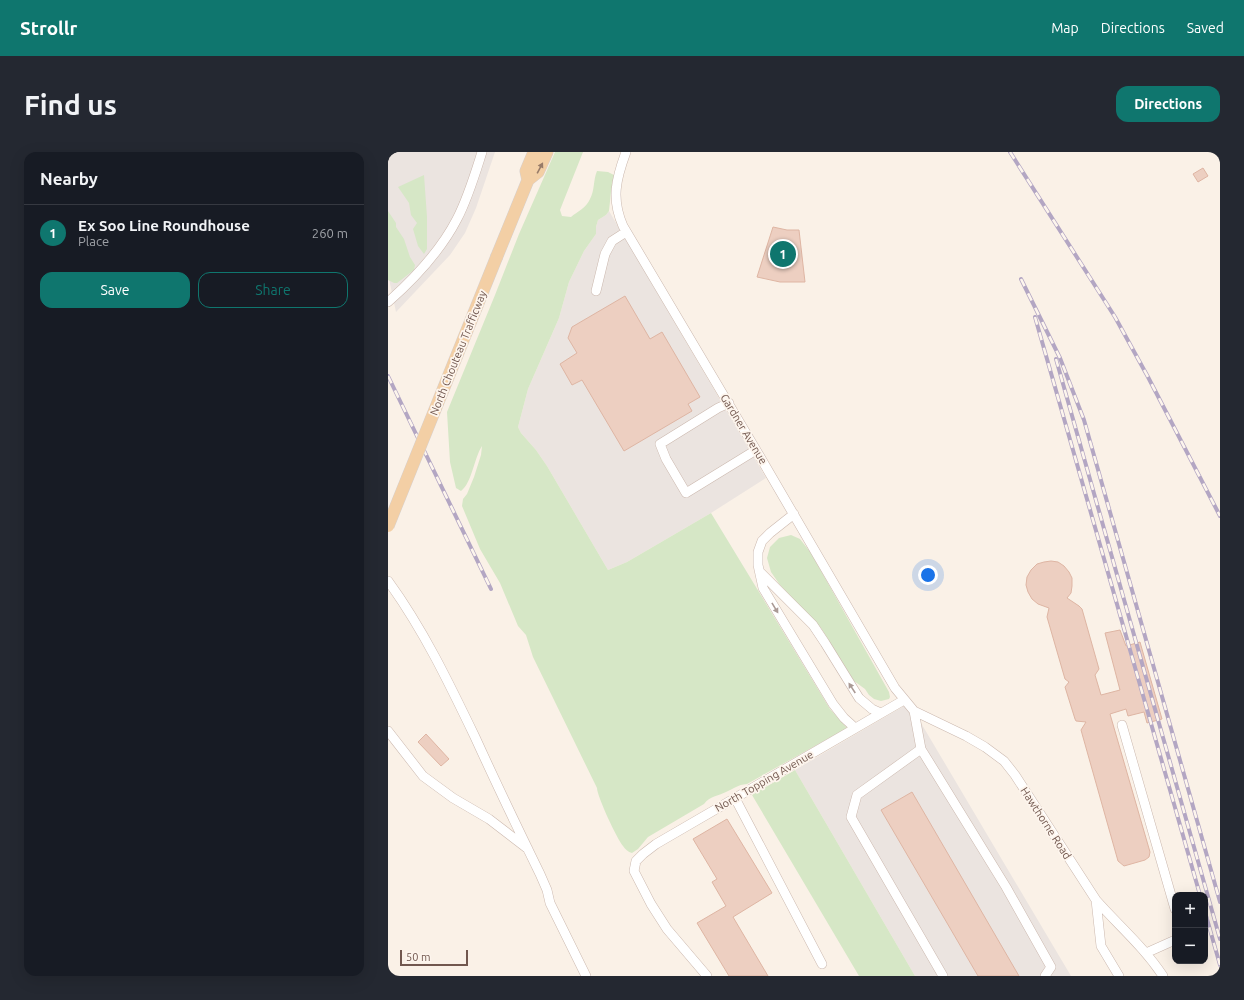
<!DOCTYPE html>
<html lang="en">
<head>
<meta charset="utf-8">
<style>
	:root { --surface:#171b24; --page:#242831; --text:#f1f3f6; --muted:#9ea1a6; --line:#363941; --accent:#0f766e }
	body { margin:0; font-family:Ubuntu,sans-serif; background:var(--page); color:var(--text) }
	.controls { position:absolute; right:12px; bottom:12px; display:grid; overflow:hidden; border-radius:8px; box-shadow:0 4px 16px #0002 }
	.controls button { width:36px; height:36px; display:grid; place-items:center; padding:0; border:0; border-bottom:1px solid var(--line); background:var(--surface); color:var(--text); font:20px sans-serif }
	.scale { position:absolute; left:12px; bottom:10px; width:68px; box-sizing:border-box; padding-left:4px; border:2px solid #71574e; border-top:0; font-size:11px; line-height:14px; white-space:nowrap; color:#71574e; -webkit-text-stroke:3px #fdf5ed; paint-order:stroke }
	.you { position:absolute; left:540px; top:423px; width:14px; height:14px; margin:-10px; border:3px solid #fff; border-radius:50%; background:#1a73e8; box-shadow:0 0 0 6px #1a73e833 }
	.badge { display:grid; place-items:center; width:26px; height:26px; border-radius:50%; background:var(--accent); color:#fff; font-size:13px; font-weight:700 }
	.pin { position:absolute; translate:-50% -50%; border:2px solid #fff; box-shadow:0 1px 4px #0006 }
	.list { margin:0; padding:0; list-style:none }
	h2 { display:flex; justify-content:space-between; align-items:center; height:52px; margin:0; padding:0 16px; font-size:17px }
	h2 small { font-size:13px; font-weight:400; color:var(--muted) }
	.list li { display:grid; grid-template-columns:26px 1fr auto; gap:12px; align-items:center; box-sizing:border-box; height:56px; padding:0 16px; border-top:1px solid var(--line) }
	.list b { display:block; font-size:15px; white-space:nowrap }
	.list p { margin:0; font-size:13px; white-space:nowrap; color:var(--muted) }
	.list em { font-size:13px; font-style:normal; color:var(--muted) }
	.actions { display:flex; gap:8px; padding:12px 16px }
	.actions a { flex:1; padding:9px 0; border:1px solid var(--accent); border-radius:12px; text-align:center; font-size:14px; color:var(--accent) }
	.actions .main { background:var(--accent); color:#fff }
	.map { position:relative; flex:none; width:832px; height:824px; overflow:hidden; border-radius:12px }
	header { display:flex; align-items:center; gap:24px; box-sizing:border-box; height:56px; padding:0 20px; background:var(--accent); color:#fff }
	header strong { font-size:19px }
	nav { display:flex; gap:22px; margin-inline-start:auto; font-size:14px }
	.intro { display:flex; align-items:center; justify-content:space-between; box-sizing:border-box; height:96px; padding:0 24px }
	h1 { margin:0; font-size:28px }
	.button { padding:10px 18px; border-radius:12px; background:var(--accent); color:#fff; font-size:14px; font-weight:700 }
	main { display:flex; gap:24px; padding:0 24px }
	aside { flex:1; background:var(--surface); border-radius:12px; box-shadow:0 4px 16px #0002 }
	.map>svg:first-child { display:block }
</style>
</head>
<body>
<header>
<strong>Strollr</strong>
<nav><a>Map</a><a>Directions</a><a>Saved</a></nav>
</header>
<div class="intro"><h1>Find us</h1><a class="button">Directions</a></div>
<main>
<aside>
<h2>Nearby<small></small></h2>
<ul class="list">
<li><span class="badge">1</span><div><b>Ex Soo Line Roundhouse</b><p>Place</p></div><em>260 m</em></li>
</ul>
<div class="actions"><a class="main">Save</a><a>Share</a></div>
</aside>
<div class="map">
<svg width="832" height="824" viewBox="0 0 832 824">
	<rect width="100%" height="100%" fill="#faf1e7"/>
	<path fill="#ebe4e0" d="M0,0H107L88,56L77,81L62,103L8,160L0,122Z
		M221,59L378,326L323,361L239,410L220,418L159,314L148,298L133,281L130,275L140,237L171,166L181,130L196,99L208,82V75L210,68L218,63Z
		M516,554L530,566L683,824H527L407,618Z"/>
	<path fill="#d6e7c6" d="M167,0H195L172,58L174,64L183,65C189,60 199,55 202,47C207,38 205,28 209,19L220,20L226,23L223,40L221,59L218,63L210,68L208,75V82L196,99L181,130L171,166L140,237L130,275L133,281L148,298L159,314L220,418L239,410L323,361L442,557L459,576L359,632C349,633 347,636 338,640C330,644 322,644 316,652L260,685L250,697L244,701C240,700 237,697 235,694C229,687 209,644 209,636L145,505L138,483L130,474L112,431L92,397L74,354L75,347L79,342L86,325L93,303L94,294C86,306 84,331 73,339L68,336L62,310L59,260L107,143L131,82Z
		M36,23L39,65V97L36,102L30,94L25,77L29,71L23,63L21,51L10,35Z
		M0,59L8,71V75L16,87L22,105L27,113L26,118L9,131H6L0,128Z
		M403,383L412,387L423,401L501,540L502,545L501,547L493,549L486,547L481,543L477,537L466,529L433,476L392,433L383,420L379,406L382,395L391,386Z
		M407,618L527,824H471L364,643Z"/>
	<path fill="#edcfc1" stroke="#deb5a3" d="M815,16L820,24L810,30L805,22Z
		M385,75L399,78H411L417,130H392L369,125Z
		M237,144L262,187L274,180L312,245L300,252L304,259L236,299L194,228L184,233L172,212L189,201L180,186L184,175Z
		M663,409L670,410L676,414L681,420L684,426V434L683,441L679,446L691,454L694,457L711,517L707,523L713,543L732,538L717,481L732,478L738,494L752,490L774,567L759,571L756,560L740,564L738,557L722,562L762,700L761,705L757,708L736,714L730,709L693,578L698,570L688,569L687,567L677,535L681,530L677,527L659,465L661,456L650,452L644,447L640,440L638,433L639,425L643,418L649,412L656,410Z
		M38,582L61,607L53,614L30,590Z
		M524,640L631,824H590L493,658Z
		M339,667L384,741L345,765L380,824H341L309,771L338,754L324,730L329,727L305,687Z"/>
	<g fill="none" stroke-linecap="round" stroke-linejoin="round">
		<g stroke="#cbb8ae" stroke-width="10">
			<path id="minor" d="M238,0C228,27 223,47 235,74L368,298L507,536L526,559L578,584L597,595L616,609L627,623L708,748C730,773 756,795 775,824
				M208,139L217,102L224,89L238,80
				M0,150C26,127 53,98 69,67C80,46 87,22 94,0
				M341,251L330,256L272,292L278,307L298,341L368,298
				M406,362L382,381L374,389L370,400V413L375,436L445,552L456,566L467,576
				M372,420L425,473L437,491L471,546L484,557L493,561
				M0,429C35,477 61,531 87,585C108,631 130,677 152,722L159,738L162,751L198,824
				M526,559L533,597L618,735L663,815L657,824
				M734,573L787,757
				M0,579L35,624L65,646L101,667L140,697
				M533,597L469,643L463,665L555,824
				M347,646L434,812
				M708,748L713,794L731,824
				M758,801L787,788
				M319,824L279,777L263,752L246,719L248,709L255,702L268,692L516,548"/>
		</g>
		<g stroke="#d7d0cd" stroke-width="13">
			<path id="major" d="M140,28L138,19L146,0
				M109,104L140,28L150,20L159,0"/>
		</g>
		<use href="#minor" stroke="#fff" stroke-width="9"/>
		<use href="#major" stroke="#f3cfa5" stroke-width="12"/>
		<g stroke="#b3a6c3" stroke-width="4">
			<path id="rail" d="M622,0L727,165L760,225L832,364
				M633,127L672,206L696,268L832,750
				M647,165L812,743
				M668,207L832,787
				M0,224L103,437
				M817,760L832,813"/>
		</g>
		<use href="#rail" stroke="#fdf5ed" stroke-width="2.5" stroke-dasharray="8" stroke-linecap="butt"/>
		<g stroke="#d7d0cd" stroke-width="13" stroke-linecap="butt">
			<path id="major-bridge" d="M0,374L109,104"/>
		</g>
		<use href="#major-bridge" stroke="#f3cfa5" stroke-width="12"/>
	</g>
	<defs><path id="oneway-solid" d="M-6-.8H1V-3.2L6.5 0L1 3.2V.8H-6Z"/></defs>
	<use fill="#987b68" href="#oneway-solid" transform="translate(152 16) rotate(-62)"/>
	<g fill="#aa9a95">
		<use href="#oneway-solid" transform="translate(387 456) rotate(59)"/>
		<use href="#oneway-solid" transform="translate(464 536) rotate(-123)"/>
	</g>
	<g text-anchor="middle" stroke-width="3.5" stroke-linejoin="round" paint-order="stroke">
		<g font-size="11" fill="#71574e" stroke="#fdf5ed">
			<text transform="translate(70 201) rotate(-68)" y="4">North Chouteau Trafficway</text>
			<text transform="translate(356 277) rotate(59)" y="4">Gardner Avenue</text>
			<text transform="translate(376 629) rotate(-30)" y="4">North Topping Avenue</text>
			<text transform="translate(658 671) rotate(57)" y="4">Hawthorne Road</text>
		</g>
	</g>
</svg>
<div class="controls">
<button>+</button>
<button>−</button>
</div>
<div class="scale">50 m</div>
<div class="you"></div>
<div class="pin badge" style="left:395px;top:102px">1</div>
</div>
</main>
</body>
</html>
